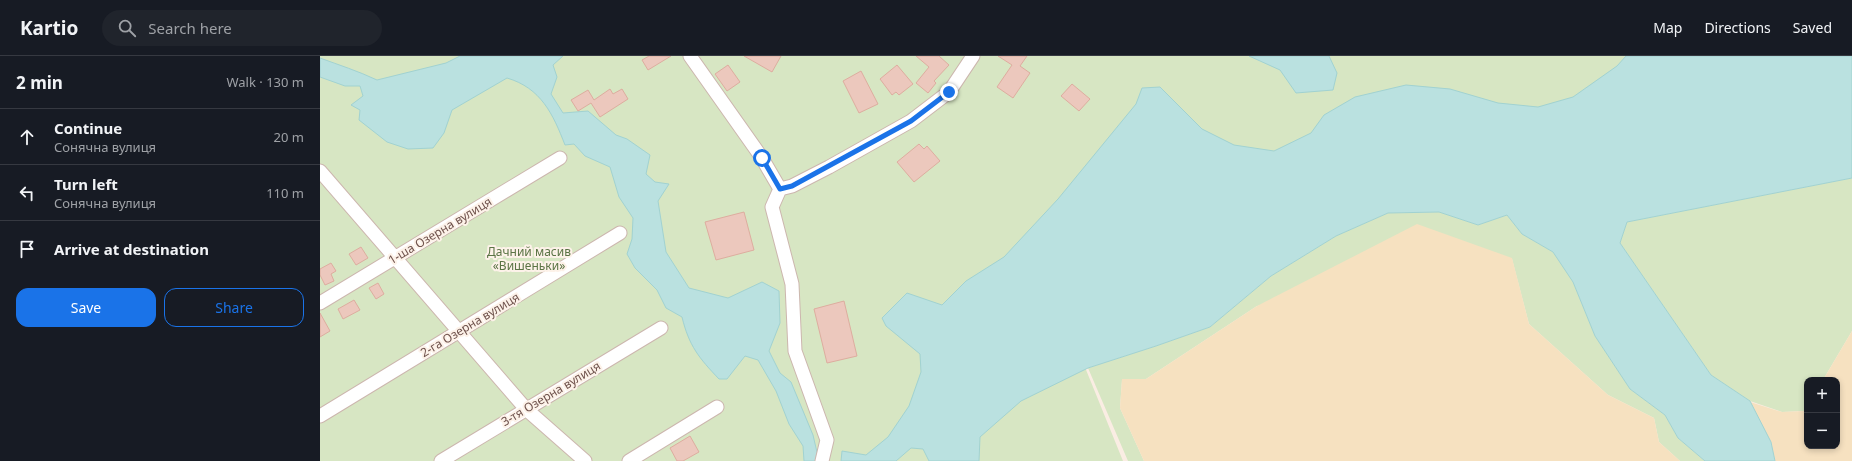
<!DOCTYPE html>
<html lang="en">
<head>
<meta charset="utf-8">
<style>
	:root { --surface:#171b24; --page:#20242c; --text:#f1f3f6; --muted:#9ea1a6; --line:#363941; --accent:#1a73e8 }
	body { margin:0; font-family:"Noto Sans",sans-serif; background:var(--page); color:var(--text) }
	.controls { position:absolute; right:12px; bottom:12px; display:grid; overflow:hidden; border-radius:8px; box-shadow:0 2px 6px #0003 }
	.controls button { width:36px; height:36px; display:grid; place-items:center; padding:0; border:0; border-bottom:1px solid var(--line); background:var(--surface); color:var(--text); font:20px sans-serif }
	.stop { position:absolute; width:12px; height:12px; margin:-9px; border:3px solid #1a73e8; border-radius:50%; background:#fff }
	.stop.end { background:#1a73e8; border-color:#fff; box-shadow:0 1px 4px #0008 }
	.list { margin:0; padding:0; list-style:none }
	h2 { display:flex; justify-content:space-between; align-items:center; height:52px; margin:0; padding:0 16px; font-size:17px }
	h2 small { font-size:13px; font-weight:400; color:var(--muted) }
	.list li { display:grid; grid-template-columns:26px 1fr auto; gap:12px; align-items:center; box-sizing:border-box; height:56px; padding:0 16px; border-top:1px solid var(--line) }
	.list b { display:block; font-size:15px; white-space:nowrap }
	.list p { margin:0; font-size:13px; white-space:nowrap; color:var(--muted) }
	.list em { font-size:13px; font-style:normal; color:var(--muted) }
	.actions { display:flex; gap:8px; padding:12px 16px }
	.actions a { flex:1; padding:9px 0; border:1px solid var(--accent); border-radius:12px; text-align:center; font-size:14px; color:var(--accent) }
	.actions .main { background:var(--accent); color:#fff }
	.icon { flex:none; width:22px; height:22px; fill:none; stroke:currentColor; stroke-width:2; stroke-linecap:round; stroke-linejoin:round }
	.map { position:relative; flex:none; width:1532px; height:405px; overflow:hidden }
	header { display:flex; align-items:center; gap:24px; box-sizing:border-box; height:56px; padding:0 20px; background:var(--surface); border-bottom:1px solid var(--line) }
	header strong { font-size:19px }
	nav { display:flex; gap:22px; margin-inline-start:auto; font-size:14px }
	.search { width:280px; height:36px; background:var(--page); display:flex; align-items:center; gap:10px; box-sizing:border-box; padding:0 14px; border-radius:22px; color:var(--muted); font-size:15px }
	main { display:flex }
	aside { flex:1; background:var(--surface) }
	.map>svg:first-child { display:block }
</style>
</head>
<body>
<header>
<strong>Kartio</strong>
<div class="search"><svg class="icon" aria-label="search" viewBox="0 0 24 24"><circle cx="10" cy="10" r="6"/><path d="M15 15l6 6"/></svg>Search here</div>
<nav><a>Map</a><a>Directions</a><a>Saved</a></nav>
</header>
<main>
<aside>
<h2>2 min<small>Walk · 130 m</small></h2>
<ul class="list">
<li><svg class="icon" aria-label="ahead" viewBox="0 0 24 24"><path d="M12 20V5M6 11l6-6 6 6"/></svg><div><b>Continue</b><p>Сонячна вулиця</p></div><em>20 m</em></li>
<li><svg class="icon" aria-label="left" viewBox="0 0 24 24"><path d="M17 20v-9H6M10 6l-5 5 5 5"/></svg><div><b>Turn left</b><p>Сонячна вулиця</p></div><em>110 m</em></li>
<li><svg class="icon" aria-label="arrive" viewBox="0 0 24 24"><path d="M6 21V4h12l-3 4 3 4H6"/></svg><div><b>Arrive at destination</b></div></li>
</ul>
<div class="actions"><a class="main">Save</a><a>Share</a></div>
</aside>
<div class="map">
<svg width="1532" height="405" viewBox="0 0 1532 405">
	<rect width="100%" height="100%" fill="#faede3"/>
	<path fill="#d7e6c3" d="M0,0H1339L758,294L803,405H0Z
		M1532,122V275L1503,324H1487V351L1485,355L1462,356L1430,345L1391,319L1300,187L1307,166Z
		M1119,156L1158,169L1187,159L1202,178L1233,196L1253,226L1275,280L1310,333L1345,359L1358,382L1385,405H1360L1339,386L1334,362L1288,339L1209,268L1192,203L937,250L826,323L802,324L800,352L824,405H808L768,312L836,290L890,271L951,220L1016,180L1068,157Z"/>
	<path fill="#f6e1c0" d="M1097,168L1192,202L1209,268L1288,339L1334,362L1339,386L1360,405H824L800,352L802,323H826L937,250Z
		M1532,275V405H1455L1451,386L1430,346L1462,356L1485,355L1487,351V390H1517V324H1503Z"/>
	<path fill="#bae1e0" stroke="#a1d2d1" d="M140,0H243L233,9L237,21L231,38L243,57L268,55L296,79L307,83L330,99L326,118L335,126L349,128L338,145L346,196L369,232L408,242L442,226L459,235L460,267L449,295L460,317L471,326L493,379L499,405H484L483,390L469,368L456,335L438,304L425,300L407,323H399C379,302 369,290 362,261L346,252L337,234L315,212L307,198L312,183L313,162L299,141L290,111L265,100L254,88L245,89C233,58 221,32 187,22L132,54L124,77L113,92L88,93L67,86L39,64L40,54L31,49L43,40L40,30H25L0,21V2C19,9 38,15 57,24L126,7Z
		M929,0H1009L1017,17L1013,34L976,37L960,14Z
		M1306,0H1532V122L1307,166L1300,187L1391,319L1430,345L1451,386L1455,405H1385L1358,382L1345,359L1310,333L1275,280L1253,226L1233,196L1202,178L1187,159L1158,169L1119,156L1068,157L1016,180L951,220L890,271L836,290L768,312L701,345L660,381L659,405H609L603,393L591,392L576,405H521L522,395L546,399L568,381L589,350L601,316L600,298L566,270L562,262L587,237L622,249L646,225L684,201L738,143L816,48L822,32L840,31L882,73L914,89L954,95L991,77L1004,59L1035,41L1086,29L1130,33L1178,47L1218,51L1253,41L1297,10Z"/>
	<path fill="#ecc8bd" stroke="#ddad9f" d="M329,0H351L328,14L322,4Z
		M424,0H461L452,16Z
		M596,0H619L629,9L614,25L616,27L608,37L596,27L609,11Z
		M678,0H707L700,10L710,17L693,42L677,31L692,9Z
		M408,9L420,26L407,35L395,18Z
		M577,9L593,28L579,39L576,36L572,39L560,23Z
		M541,15L558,48L539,57L523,25Z
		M752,28L770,43L759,55L741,40Z
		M290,33L293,38L302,33L308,43L280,61L271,47L258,55L251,44L268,34L274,44Z
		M599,88L604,93L607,90L620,105L594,126L577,106Z
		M424,156L434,194L396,204L385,166Z
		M41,191L48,202L36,209L29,198Z
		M11,207L16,215L11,218L14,225L5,229L0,219V213Z
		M58,227L64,238L56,243L49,232Z
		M34,244L40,254L23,263L18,253Z
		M524,245L537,300L507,307L494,253Z
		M0,257L10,275L0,281Z
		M370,380L379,396L363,405H357L350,392Z"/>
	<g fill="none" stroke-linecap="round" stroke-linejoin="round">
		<g stroke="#ccb6ae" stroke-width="15">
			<path id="minor" d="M370,0L442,102L460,133
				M0,115L206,353L265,405
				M460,133L452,151L472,228L475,295L507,384L502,405
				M460,133L472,130L509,111L591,65L629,36L653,0
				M0,247L240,102
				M0,360L300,177
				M121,405L341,272
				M309,405L397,351"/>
		</g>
		<use href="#minor" stroke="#fff" stroke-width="13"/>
	</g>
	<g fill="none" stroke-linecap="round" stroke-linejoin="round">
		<path stroke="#1a73e8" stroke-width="5" d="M442,102L460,133L472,130L591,65L629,36"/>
	</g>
	<g text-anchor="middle" stroke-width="4" stroke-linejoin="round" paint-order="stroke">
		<g font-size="12" fill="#6f524c" stroke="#fdf2e9">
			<text transform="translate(120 175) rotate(-31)" y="4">1-ша Озерна вулиця</text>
			<text transform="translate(150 269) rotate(-31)" y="4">2-га Озерна вулиця</text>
			<text transform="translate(231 338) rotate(-31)" y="4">3-тя Озерна вулиця</text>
		</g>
		<g font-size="12" fill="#5b7445" stroke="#fdf2e9">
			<text x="209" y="200">Дачний масив<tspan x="209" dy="14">«Вишеньки»</tspan></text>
		</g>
	</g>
</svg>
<div class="controls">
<button>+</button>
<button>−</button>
</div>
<div class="stop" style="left:442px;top:102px"></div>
<div class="stop end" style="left:629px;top:36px"></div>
</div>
</main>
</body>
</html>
